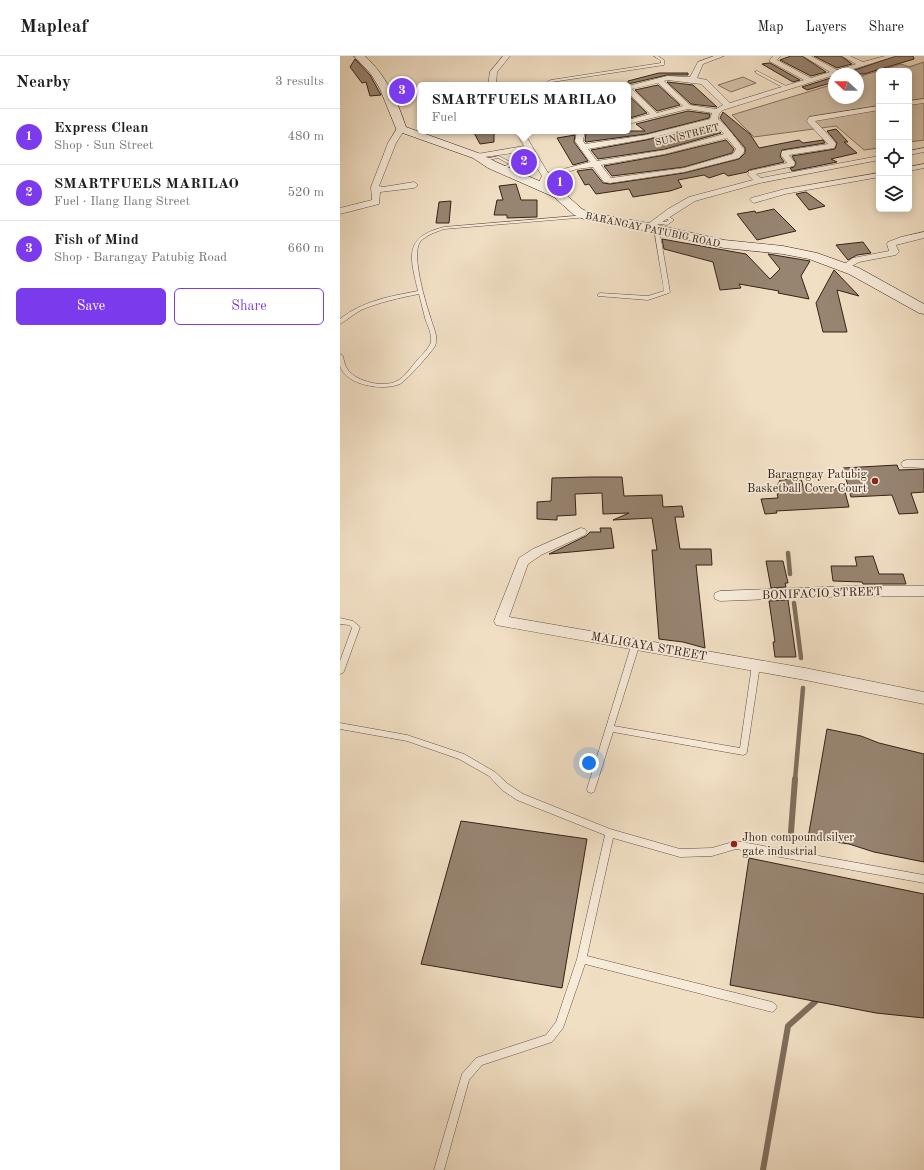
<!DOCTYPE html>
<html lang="en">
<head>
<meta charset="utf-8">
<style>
	:root { --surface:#fff; --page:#f2f2f2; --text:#202124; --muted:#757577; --line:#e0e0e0; --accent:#7c3aed }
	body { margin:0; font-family:"Old Standard TT",serif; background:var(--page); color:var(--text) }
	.controls { position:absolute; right:12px; top:12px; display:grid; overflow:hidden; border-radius:6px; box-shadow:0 2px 10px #0003 }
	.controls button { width:36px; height:36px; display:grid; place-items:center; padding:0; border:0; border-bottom:1px solid var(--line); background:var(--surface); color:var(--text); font:20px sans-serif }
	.compass { position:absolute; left:488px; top:12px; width:36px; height:36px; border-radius:50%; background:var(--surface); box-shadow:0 2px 10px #0003; rotate:292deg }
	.you { position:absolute; left:249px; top:707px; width:14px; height:14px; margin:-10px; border:3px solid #fff; border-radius:50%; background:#1a73e8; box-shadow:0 0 0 6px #1a73e833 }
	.badge { display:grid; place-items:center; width:26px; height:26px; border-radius:50%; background:var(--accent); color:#fff; font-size:13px; font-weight:700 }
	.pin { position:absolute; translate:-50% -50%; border:2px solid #fff; box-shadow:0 1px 4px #0006 }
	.popup { position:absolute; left:77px; top:26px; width:214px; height:52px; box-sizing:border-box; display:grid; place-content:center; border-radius:6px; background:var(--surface); filter:drop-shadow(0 1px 3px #0005); font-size:13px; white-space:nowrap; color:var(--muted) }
	.popup b { font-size:15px; color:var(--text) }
	.popup::after { content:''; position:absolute; left:50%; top:100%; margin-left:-8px; border:8px solid transparent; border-top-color:var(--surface) }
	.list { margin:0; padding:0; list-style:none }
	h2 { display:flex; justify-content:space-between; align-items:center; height:52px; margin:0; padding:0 16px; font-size:17px }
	h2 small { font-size:13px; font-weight:400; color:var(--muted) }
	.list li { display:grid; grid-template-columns:26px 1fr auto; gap:12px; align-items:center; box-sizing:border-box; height:56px; padding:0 16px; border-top:1px solid var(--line) }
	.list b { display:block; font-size:15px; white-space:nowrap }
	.list p { margin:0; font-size:13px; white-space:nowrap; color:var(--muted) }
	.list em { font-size:13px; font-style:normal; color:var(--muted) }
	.actions { display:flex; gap:8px; padding:12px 16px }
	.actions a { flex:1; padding:9px 0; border:1px solid var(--accent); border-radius:6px; text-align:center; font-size:14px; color:var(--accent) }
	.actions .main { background:var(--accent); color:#fff }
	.icon { flex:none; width:22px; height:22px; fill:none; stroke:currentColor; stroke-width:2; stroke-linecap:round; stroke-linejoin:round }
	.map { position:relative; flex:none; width:584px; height:1114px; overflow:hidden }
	header { display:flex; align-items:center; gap:24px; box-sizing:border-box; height:56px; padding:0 20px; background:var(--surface); border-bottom:1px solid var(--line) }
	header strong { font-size:19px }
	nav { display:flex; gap:22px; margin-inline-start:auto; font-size:14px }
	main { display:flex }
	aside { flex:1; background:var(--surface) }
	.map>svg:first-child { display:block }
</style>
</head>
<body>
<header>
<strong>Mapleaf</strong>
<nav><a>Map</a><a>Layers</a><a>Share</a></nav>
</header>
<main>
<aside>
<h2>Nearby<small>3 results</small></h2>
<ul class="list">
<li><span class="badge">1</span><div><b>Express Clean</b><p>Shop · Sun Street</p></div><em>480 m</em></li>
<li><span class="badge">2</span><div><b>SMARTFUELS MARILAO</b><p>Fuel · Ilang Ilang Street</p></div><em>520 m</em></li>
<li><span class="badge">3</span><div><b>Fish of Mind</b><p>Shop · Barangay Patubig Road</p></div><em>660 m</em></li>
</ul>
<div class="actions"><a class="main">Save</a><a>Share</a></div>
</aside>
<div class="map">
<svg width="584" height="1114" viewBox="0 0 584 1114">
	<rect width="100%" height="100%" fill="#f1dfc4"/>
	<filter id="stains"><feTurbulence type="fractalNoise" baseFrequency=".005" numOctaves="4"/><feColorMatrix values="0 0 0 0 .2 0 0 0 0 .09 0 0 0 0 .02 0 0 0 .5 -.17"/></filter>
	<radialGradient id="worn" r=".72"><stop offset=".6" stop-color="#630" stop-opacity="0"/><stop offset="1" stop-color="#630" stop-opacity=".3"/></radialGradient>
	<path fill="#d1bfa7" stroke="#837060" d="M584,6V84L569,86V15H539V92L524,94L496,70L414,81L392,59L494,28V42H518V21L561,8L569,11Z
		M403,21L416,27L391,36L378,29Z"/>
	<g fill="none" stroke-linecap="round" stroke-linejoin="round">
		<path stroke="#7f6d5c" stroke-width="4.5" d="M448,497L450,518
			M454,547L461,602
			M455,724L463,632"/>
		<path stroke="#7f6d5c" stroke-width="6" d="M451,776L455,723
			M423,1114L448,970L476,945V941"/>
	</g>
	<path fill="#978471" stroke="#352218" d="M451,0H462L486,16L471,20L440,4Z
		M474,0H501L512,8L497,12Z
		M556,0H573L574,3L524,18H503Z
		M15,3L30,19L41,39L30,40L26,26L22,27L10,11Z
		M429,7H430L460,24L453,26L422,8Z
		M319,17H348V19H327L288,28V25Z
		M494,21V26L467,34L462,31Z
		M327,26L353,29L377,51L351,48Z
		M318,29L340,49L317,55L295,34Z
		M288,39L307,57L290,62L288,61Z
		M348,55L370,58L369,62L306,78L246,86L245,85L246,77L258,75H305L296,68Z
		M383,56L410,78L419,92L459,84L463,87L483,84L485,87L442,94L440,100L444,106L409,114L407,116L388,120L384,117L369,122L364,119L338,124L342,131L330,135L293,141L289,133L256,138L249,128L245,129L237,115L252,113L263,127L270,128L344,117L399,103L405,97V92L380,62Z
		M373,69L381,77L325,93L258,103L251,94L306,84Z
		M496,73L508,86H504L517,97L491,103L497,106L452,115L450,112L454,111L456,107L452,100L495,93L497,87L487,75Z
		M133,75H154V86L140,88Z
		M235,79L234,86L248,105L233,109L217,82Z
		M386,84L394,93L392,97L344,111L272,120L264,110L325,99Z
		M176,128L181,144H197V161L167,162V159H154L157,144H163L159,130Z
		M466,136L485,150L469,154L456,138Z
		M111,145L109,167H96L99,146Z
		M434,153L456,175L417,184L397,158L415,155L416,157Z
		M322,183L406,198L430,223L440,213L428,198L470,205L461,220L469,243L438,237L439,235L399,228L401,232L380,234L373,206L324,193Z
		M523,186L531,197L517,199L508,204L496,189Z
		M494,214L519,240L497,234L507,276H483L476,247Z
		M557,409L559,414L584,413V436L571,437L578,457L559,458L552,439L511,441L503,412Z
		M251,421H282L284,440L322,439L323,451L342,450L344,461H335L340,493H371L372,509H356L365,592L343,586L319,583L312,494H317L312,462L273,464L289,457L263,458L262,437L235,438L236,459L217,460V464L197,463V446L211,445L212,422Z
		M461,422L464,434L504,432L509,451L436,455L437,457L425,458L421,443L438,442L436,432L440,424Z
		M260,472H271L274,492L209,498L246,480L250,476H261Z
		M533,500L539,518H563L566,528H523L522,526L493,525L491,510H517L515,501Z
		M426,505H443L448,527H445L446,531L431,532Z
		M448,544L456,601H435L433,586H435L429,545Z
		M487,673L521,680L539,687L584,698V806L534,796L509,788L468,782Z
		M121,765L247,783L222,932L81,908Z
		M409,802L584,838V962L536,957L390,929Z"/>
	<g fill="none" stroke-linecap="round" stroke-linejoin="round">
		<g stroke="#645143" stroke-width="1">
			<path id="service" d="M314,0H318L324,4V9L212,26L210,27V29H206L207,26L211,24L321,7V5Z
				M417,15L448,31L449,32L446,33L416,17L415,16Z
				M159,100L174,108L163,114L161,113V112L169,108L158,102L143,105L141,104Z
				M247,159L249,160V161L104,173C96,176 86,179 80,186C71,199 86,248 91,263C93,271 99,281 95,290C91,297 67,324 60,328C44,335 6,330 0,310C0,307 0,302 0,298L3,300C4,305 5,310 8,314C17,326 44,332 57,325C65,321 72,310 78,303C83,298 89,292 91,286C92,277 87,269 85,262C83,254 81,246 79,238C59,242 40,246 21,254C14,258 7,264 0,268V263C22,245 51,240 78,235C70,201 63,181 104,171Z
				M322,159H326L334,164L327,169L313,167V166L315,165L326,166L329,164L322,161Z
				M314,172H318L320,178L330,236L329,237L308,244L258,240V238L260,237L308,240L324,235Z
				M0,562L13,565L20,571L4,615L3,617L0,618V605L12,572L9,569L0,568Z
				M296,584L299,585L300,587L274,670L400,692L412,609L413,607H419L420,609L407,696L406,698L403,699L273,676L255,733L254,736L251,737L248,736L247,733L292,587L293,585Z
				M0,667L67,679L124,698L155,716L168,728L183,738L270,773L340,793L372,792L396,785L584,819V827L396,793L372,800L340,801L273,782L247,900L432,946L435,948L437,951L435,954L432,956L245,908L223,972L212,986L142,1009L129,1024L104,1114H94L122,1018L136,1002L206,979L216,966L237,903L265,779L177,744L162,734L149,720L119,703L67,685L0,673Z"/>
		</g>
		<g stroke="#645143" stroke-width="1">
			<path id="minor" d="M163,0H170L157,16L156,29H148L150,16Z
				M374,0H384L363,8L357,22L367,24L390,47L464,24L431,6L429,5L433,0H441L437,4L471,22L490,16L463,0H471L497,14L516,8L502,0H510L523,6L545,0H555L383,54L379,58L378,63C388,71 396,83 404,93V96L399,102L344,116L270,127L264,126L253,111L237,113L209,122L204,132L201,133L197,130L202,120L187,95L137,102L133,100L137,98L184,90L175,75H183L208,117L250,106L235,85L237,75H245L243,85L245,88L306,79L370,63L372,57L348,53L288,68V64L310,58L288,37V30L327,20L350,21L358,6ZM327,24L361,28L383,49L376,53L350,49L324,25ZM318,27L343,50L317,57L292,33ZM373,67L384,78L325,94L257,105L248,93L306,83ZM387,82L396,93L393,98L344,112L271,122L261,109L325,98Z
				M584,43V47L569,49V45Z
				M539,50V54L475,65L495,86L496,88L494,92L449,99L455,107L454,110L416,118L421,122L539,100V104L420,127L355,145L311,173L308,174L304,171L328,153L349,141L413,124L408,119L409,115L447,107L441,99L442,95L488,88L468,67L467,65L469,61Z
				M58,71H61L65,73L56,87L39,130L43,131L74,126L78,129L74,132L40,136L39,148L0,158V152L32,144L31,131L48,87Z
				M584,92V96L569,99V95Z
				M584,108V112L569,115V111Z
				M539,117V121L445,138L414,147L410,144L411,142L445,133Z
				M584,176V182L556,189L559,196L556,199L519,206L505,214L500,211L513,202L549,195L547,188L548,186L561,181Z
				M567,404H584V412L563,411L561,408L563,405Z
				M241,472L245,473L247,476L245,479L201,499L188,508L169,561L465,612L584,636V648L465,624L156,569L154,565L179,502L193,493Z
				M513,530H584V540H513L380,545L375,543L374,540L375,537L380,535Z"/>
		</g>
		<g stroke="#352218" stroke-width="1">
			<path id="secondary" d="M14,0H25C46,19 57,44 66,71L141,98L156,106L222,135L242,153L251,157L308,167L384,184L443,190L477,197L519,212L584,248V258L579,257L509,218L469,203L443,198L384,192L308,175L244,163L234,159L214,141L148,112L133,102L57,75L40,33L31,18Z"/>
		</g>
		<use href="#service" fill="#f6ead9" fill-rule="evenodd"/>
		<use href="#minor" fill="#f6ead9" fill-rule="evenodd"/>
		<use href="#secondary" fill="#f6ead9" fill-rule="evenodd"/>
	</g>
	<g fill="#8f2418" stroke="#f6ead9" stroke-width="1.5">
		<circle cx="535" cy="425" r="4"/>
		<circle cx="394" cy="788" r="4"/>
	</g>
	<g text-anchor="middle" stroke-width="3.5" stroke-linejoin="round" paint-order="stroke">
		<g font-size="10" fill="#352218" stroke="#f6ead9">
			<text transform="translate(347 78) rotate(-14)" y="4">SUN STREET</text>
			<text transform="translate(313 173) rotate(12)" y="4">BARANGAY PATUBIG ROAD</text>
		</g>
		<g font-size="12" fill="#352218" stroke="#f6ead9" text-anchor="end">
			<text x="527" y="422">Baragngay Patubig<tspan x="527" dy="14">Basketball Cover Court</tspan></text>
			<text x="402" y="785" text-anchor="start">Jhon compound silver<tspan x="402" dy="14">gate industrial</tspan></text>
		</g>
		<g font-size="12" fill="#352218" stroke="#f6ead9">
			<text transform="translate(482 537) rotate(-2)" y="4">BONIFACIO STREET</text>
			<text transform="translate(309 590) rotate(10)" y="4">MALIGAYA STREET</text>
		</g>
	</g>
	<rect width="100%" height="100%" filter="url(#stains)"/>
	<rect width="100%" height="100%" fill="url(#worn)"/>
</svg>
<div class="controls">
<button>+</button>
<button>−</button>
<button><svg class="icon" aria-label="locate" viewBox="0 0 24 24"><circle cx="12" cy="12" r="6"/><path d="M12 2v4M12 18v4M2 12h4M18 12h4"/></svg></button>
<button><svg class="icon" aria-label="layers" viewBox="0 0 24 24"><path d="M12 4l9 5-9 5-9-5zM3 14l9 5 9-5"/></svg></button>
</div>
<svg class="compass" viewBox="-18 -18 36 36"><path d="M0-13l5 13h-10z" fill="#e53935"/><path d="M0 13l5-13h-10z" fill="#757577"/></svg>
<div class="you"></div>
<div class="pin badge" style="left:220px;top:127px">1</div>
<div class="pin badge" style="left:184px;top:106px">2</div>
<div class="popup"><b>SMARTFUELS MARILAO</b>Fuel</div>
<div class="pin badge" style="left:62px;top:35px">3</div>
</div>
</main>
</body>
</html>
